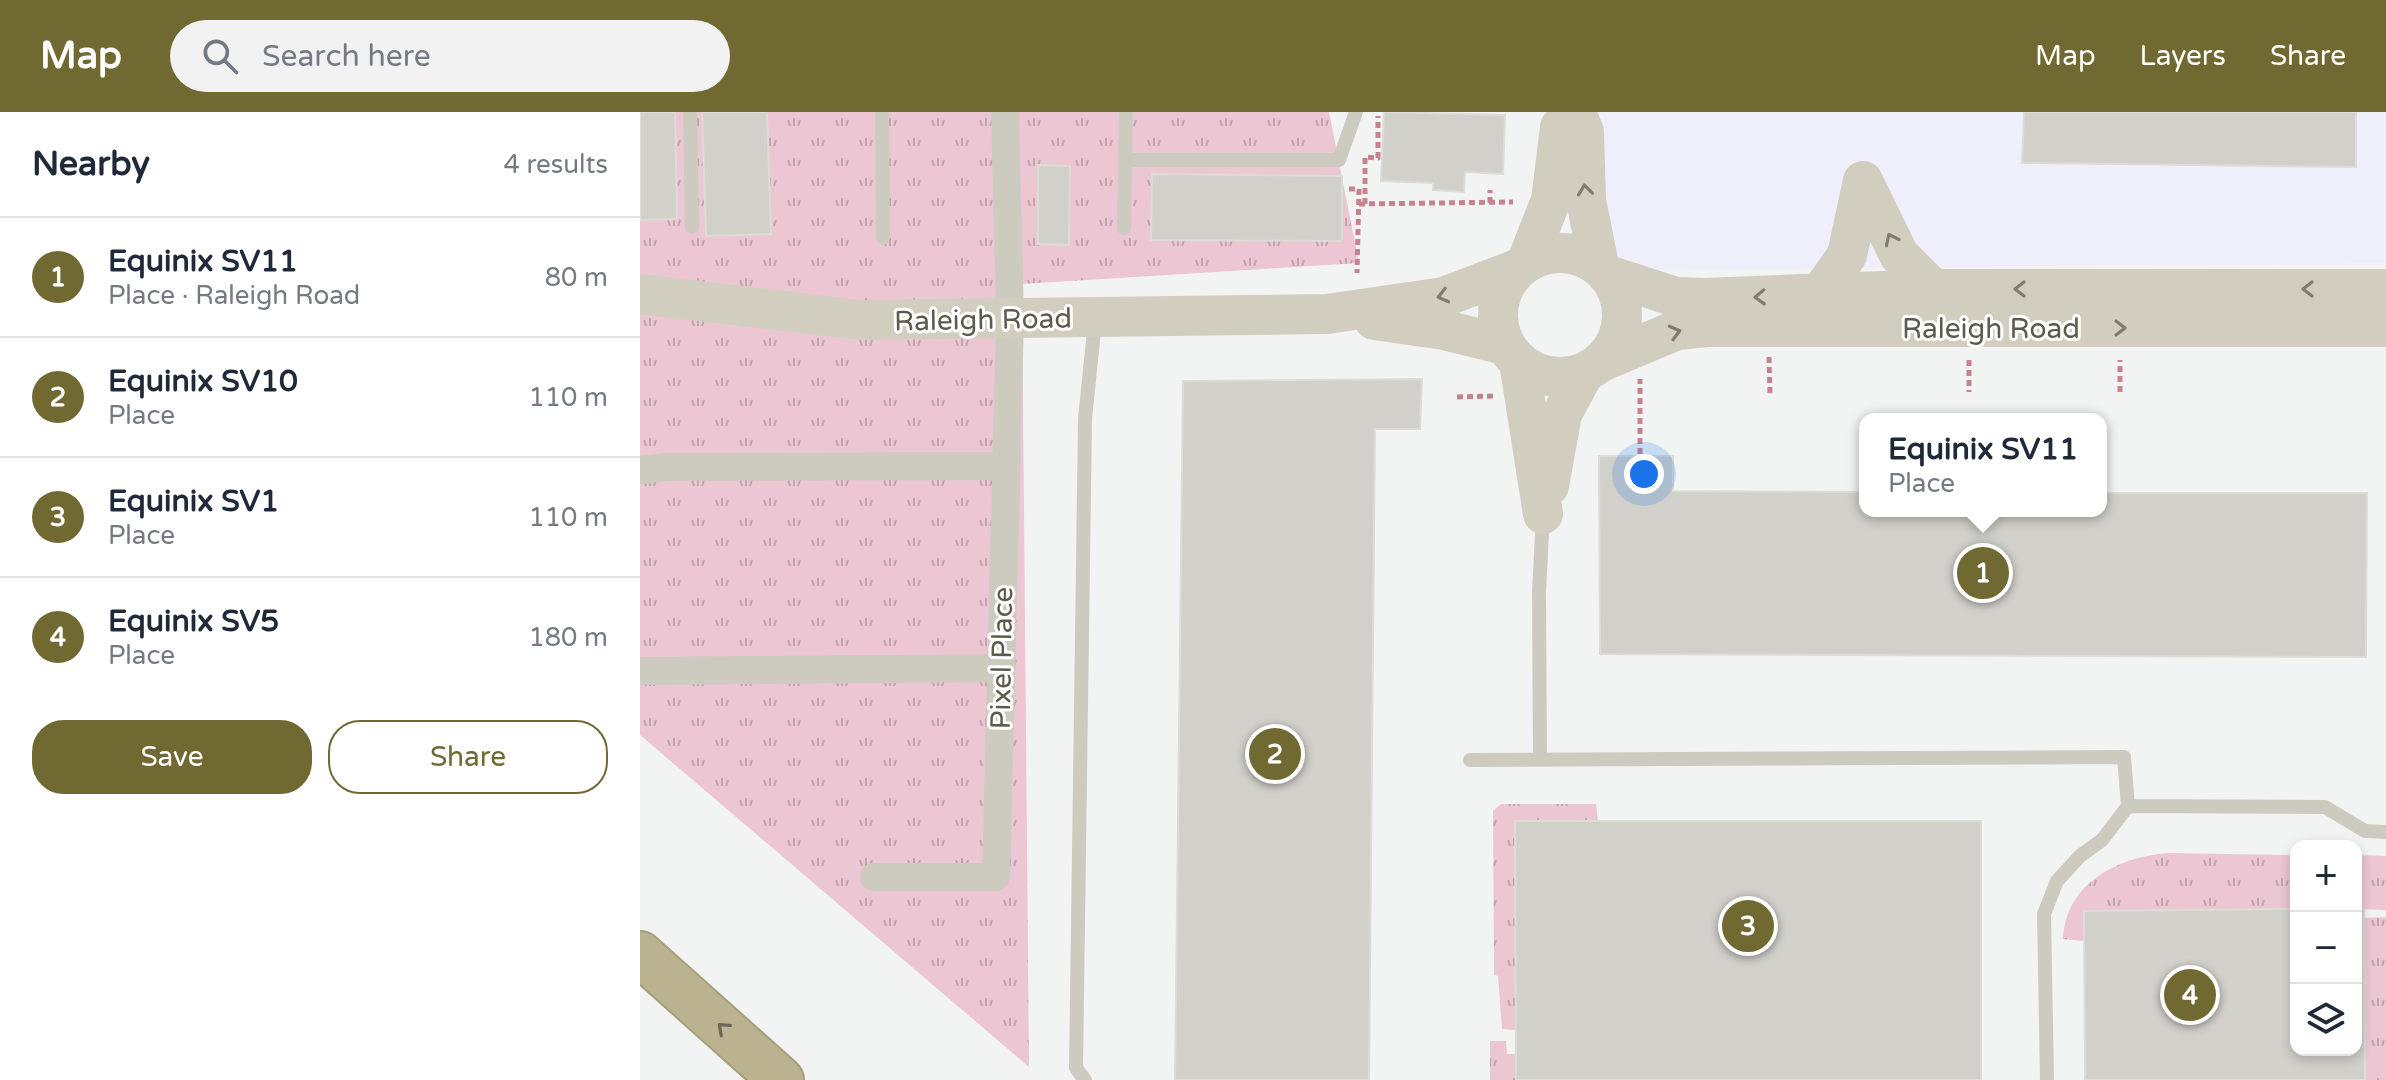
<!DOCTYPE html>
<html lang="en">
<head>
<meta charset="utf-8">
<style>
	:root { --surface:#fff; --page:#f2f2f3; --text:#1f2937; --muted:#747a83; --line:#e0e1e3; --accent:#706a32 }
	body { margin:0; font-family:"Varela Round",sans-serif; background:var(--page); color:var(--text) }
	.controls { position:absolute; right:24px; bottom:24px; display:grid; overflow:hidden; border-radius:16px; box-shadow:0 4px 12px #0003 }
	.controls button { width:72px; height:72px; display:grid; place-items:center; padding:0; border:0; border-bottom:2px solid var(--line); background:var(--surface); color:var(--text); font:40px sans-serif }
	.you { position:absolute; left:1004px; top:362px; width:28px; height:28px; margin:-20px; border:6px solid #fff; border-radius:50%; background:#1a73e8; box-shadow:0 0 0 12px #1a73e833 }
	.badge { display:grid; place-items:center; width:52px; height:52px; border-radius:50%; background:var(--accent); color:#fff; font-size:26px; font-weight:700 }
	.pin { position:absolute; translate:-50% -50%; border:4px solid #fff; box-shadow:0 2px 8px #0006 }
	.popup { position:absolute; left:1219px; top:301px; width:248px; height:104px; box-sizing:border-box; display:grid; place-content:center; border-radius:16px; background:var(--surface); filter:drop-shadow(0 2px 6px #0005); font-size:26px; white-space:nowrap; color:var(--muted) }
	.popup b { font-size:30px; color:var(--text) }
	.popup::after { content:''; position:absolute; left:50%; top:100%; margin-left:-16px; border:16px solid transparent; border-top-color:var(--surface) }
	.list { margin:0; padding:0; list-style:none }
	h2 { display:flex; justify-content:space-between; align-items:center; height:104px; margin:0; padding:0 32px; font-size:34px }
	h2 small { font-size:26px; font-weight:400; color:var(--muted) }
	.list li { display:grid; grid-template-columns:52px 1fr auto; gap:24px; align-items:center; box-sizing:border-box; height:120px; padding:0 32px; border-top:2px solid var(--line) }
	.list b { display:block; font-size:30px; white-space:nowrap }
	.list p { margin:0; font-size:26px; white-space:nowrap; color:var(--muted) }
	.list em { font-size:26px; font-style:normal; color:var(--muted) }
	.actions { display:flex; gap:16px; padding:24px 32px }
	.actions a { flex:1; padding:18px 0; border:2px solid var(--accent); border-radius:32px; text-align:center; font-size:28px; color:var(--accent) }
	.actions .main { background:var(--accent); color:#fff }
	.icon { flex:none; width:44px; height:44px; fill:none; stroke:currentColor; stroke-width:2; stroke-linecap:round; stroke-linejoin:round }
	.map { position:relative; flex:none; width:1746px; height:968px; overflow:hidden }
	header { display:flex; align-items:center; gap:48px; box-sizing:border-box; height:112px; padding:0 40px; background:var(--accent); color:#fff }
	header strong { font-size:38px }
	nav { display:flex; gap:44px; margin-inline-start:auto; font-size:28px }
	.search { width:560px; height:72px; background:var(--page); display:flex; align-items:center; gap:20px; box-sizing:border-box; padding:0 28px; border-radius:44px; color:var(--muted); font-size:30px }
	main { display:flex }
	aside { flex:1; background:var(--surface) }
	.map>svg:first-child { display:block }
</style>
</head>
<body>
<header>
<strong>Map</strong>
<div class="search"><svg class="icon" aria-label="search" viewBox="0 0 24 24"><circle cx="10" cy="10" r="6"/><path d="M15 15l6 6"/></svg>Search here</div>
<nav><a>Map</a><a>Layers</a><a>Share</a></nav>
</header>
<main>
<aside>
<h2>Nearby<small>4 results</small></h2>
<ul class="list">
<li><span class="badge">1</span><div><b>Equinix SV11</b><p>Place · Raleigh Road</p></div><em>80 m</em></li>
<li><span class="badge">2</span><div><b>Equinix SV10</b><p>Place</p></div><em>110 m</em></li>
<li><span class="badge">3</span><div><b>Equinix SV1</b><p>Place</p></div><em>110 m</em></li>
<li><span class="badge">4</span><div><b>Equinix SV5</b><p>Place</p></div><em>180 m</em></li>
</ul>
<div class="actions"><a class="main">Save</a><a>Share</a></div>
</aside>
<div class="map">
<svg width="1746" height="968" viewBox="0 0 1746 968">
	<defs>
		<pattern id="grass-tufts" width="24" height="20" patternUnits="userSpaceOnUse" patternTransform="scale(2)"><rect width="24" height="20" fill="#ecc6d3"/><path d="M3 7l-1-3M5 7V3M7 7l1-3M15 17l-1-3M17 17v-4M19 17l1-3" fill="none" stroke="#c2a4ad"/></pattern>
	</defs>
	<rect width="100%" height="100%" fill="#f2f4f4"/>
	<path fill="#efeffb" d="M950,0H1746V151L950,159Z"/>
	<path fill="url(#grass-tufts)" d="M0,0H689L719,151L382,172L389,955L0,623Z
		M861,692H956L958,709H875L876,918L862,917L858,864L854,863L853,699Z
		M1528,741L1656,743V797L1444,799V829L1423,827C1426,770 1479,745 1528,741Z
		M1716,743L1746,744V798L1716,797Z
		M1746,805V968H1725L1724,806Z
		M850,929H866L867,942H875L876,968H850Z"/>
	<path fill="#d1d0ca" stroke="#ddddd7" stroke-width="2" d="M0,0H35L37,107L0,108Z
		M62,0H127L131,122L66,124Z
		M744,0L865,3L863,62L825,60L824,80L793,78V71L741,69Z
		M1384,0H1716V55L1382,51Z
		M398,53L430,54L429,133L398,132Z
		M512,62L702,64V129L511,128Z
		M782,267L780,317H735L729,968H535L543,269Z
		M959,344H1033V379L1225,380V399H1461V381H1727L1726,545L960,542Z
		M875,709H1341V968H876Z
		M1656,797V938H1716V797H1724L1725,968H1445L1444,799Z"/>
	<g fill="none" stroke-linecap="round" stroke-linejoin="round">
		<g stroke="#a79e7b" stroke-width="48">
			<path id="highway" d="M0,842L141,968"/>
		</g>
		<path stroke="#c78290" stroke-width="5" stroke-dasharray="6 4" stroke-linecap="butt" d="M709,77H719L717,161
			M850,91V78
			M719,92L873,90
			M725,92V45L738,46V4
			M1129,245L1130,281
			M1329,248V280
			M1480,280V248
			M817,285L853,284
			M1000,342V267"/>
		<path stroke="#cdcac0" stroke-width="14" d="M50,0L52,115
			M242,0L243,126
			M485,48H699L716,0
			M484,116L486,0
			M900,646L899,480L903,403
			M830,648L1484,645L1488,694
			M445,968L436,956L445,307L455,209
			M1407,968L1404,802L1417,769L1440,744L1462,728L1488,694L1685,695L1725,719L1746,720"/>
		<path stroke="#cdcac0" stroke-width="28" d="M0,358L27,355L365,354
			M0,559L360,556
			M234,765H356L370,206L365,0"/>
		<path stroke="#d1cec0" stroke-width="40" d="M936,0L944,20L946,88L959,154
			M1223,69L1259,143L1293,177
			M858 203a62 62 0 1 1 124 0a62 62 0 1 1-124 0Z
			M887,149L911,88L920,15
			M968,163L1036,185L1065,186L1293,177H1746
			M0,182L220,208L687,202L804,185L877,157
			M1179,183L1207,143L1223,69
			M734,208L804,218L865,233
			M963,249L1037,218L1067,215H1746
			M879,250L903,402
			M909,374L922,302L944,261"/>
		<use href="#highway" stroke="#bbb28f" stroke-width="44"/>
	</g>
	<defs><path id="oneway-chevron" d="M-2-3.5L2.5 0L-2 3.5" fill="none" stroke-width="1.6" stroke-linecap="round" stroke-linejoin="round" transform="scale(2)"/></defs>
	<g stroke="#807d6f">
		<use href="#oneway-chevron" transform="translate(945 78) rotate(-97)"/>
		<use href="#oneway-chevron" transform="translate(1251 127) rotate(-116)"/>
		<use href="#oneway-chevron" transform="translate(1380 177) rotate(-180)"/>
		<use href="#oneway-chevron" transform="translate(1668 177) rotate(-180)"/>
		<use href="#oneway-chevron" transform="translate(803 184) rotate(166)"/>
		<use href="#oneway-chevron" transform="translate(1120 185) rotate(178)"/>
		<use href="#oneway-chevron" transform="translate(1480 216)"/>
		<use href="#oneway-chevron" transform="translate(1035 220) rotate(-15)"/>
	</g>
	<use stroke="#6c6756" href="#oneway-chevron" transform="translate(83 916) rotate(-138)"/>
	<g text-anchor="middle" stroke-width="6" stroke-linejoin="round" paint-order="stroke">
		<g font-size="28" fill="#5e5a4c" stroke="#fff">
			<text transform="translate(343 207) rotate(-1)" y="10">Raleigh Road</text>
			<text x="1351" y="226">Raleigh Road</text>
			<text transform="translate(361 546) rotate(-89)" y="10">Pixel Place</text>
		</g>
	</g>
</svg>
<div class="controls">
<button>+</button>
<button>−</button>
<button><svg class="icon" aria-label="layers" viewBox="0 0 24 24"><path d="M12 4l9 5-9 5-9-5zM3 14l9 5 9-5"/></svg></button>
</div>
<div class="you"></div>
<div class="pin badge" style="left:1343px;top:461px">1</div>
<div class="popup"><b>Equinix SV11</b>Place</div>
<div class="pin badge" style="left:635px;top:642px">2</div>
<div class="pin badge" style="left:1108px;top:814px">3</div>
<div class="pin badge" style="left:1550px;top:883px">4</div>
</div>
</main>
</body>
</html>
